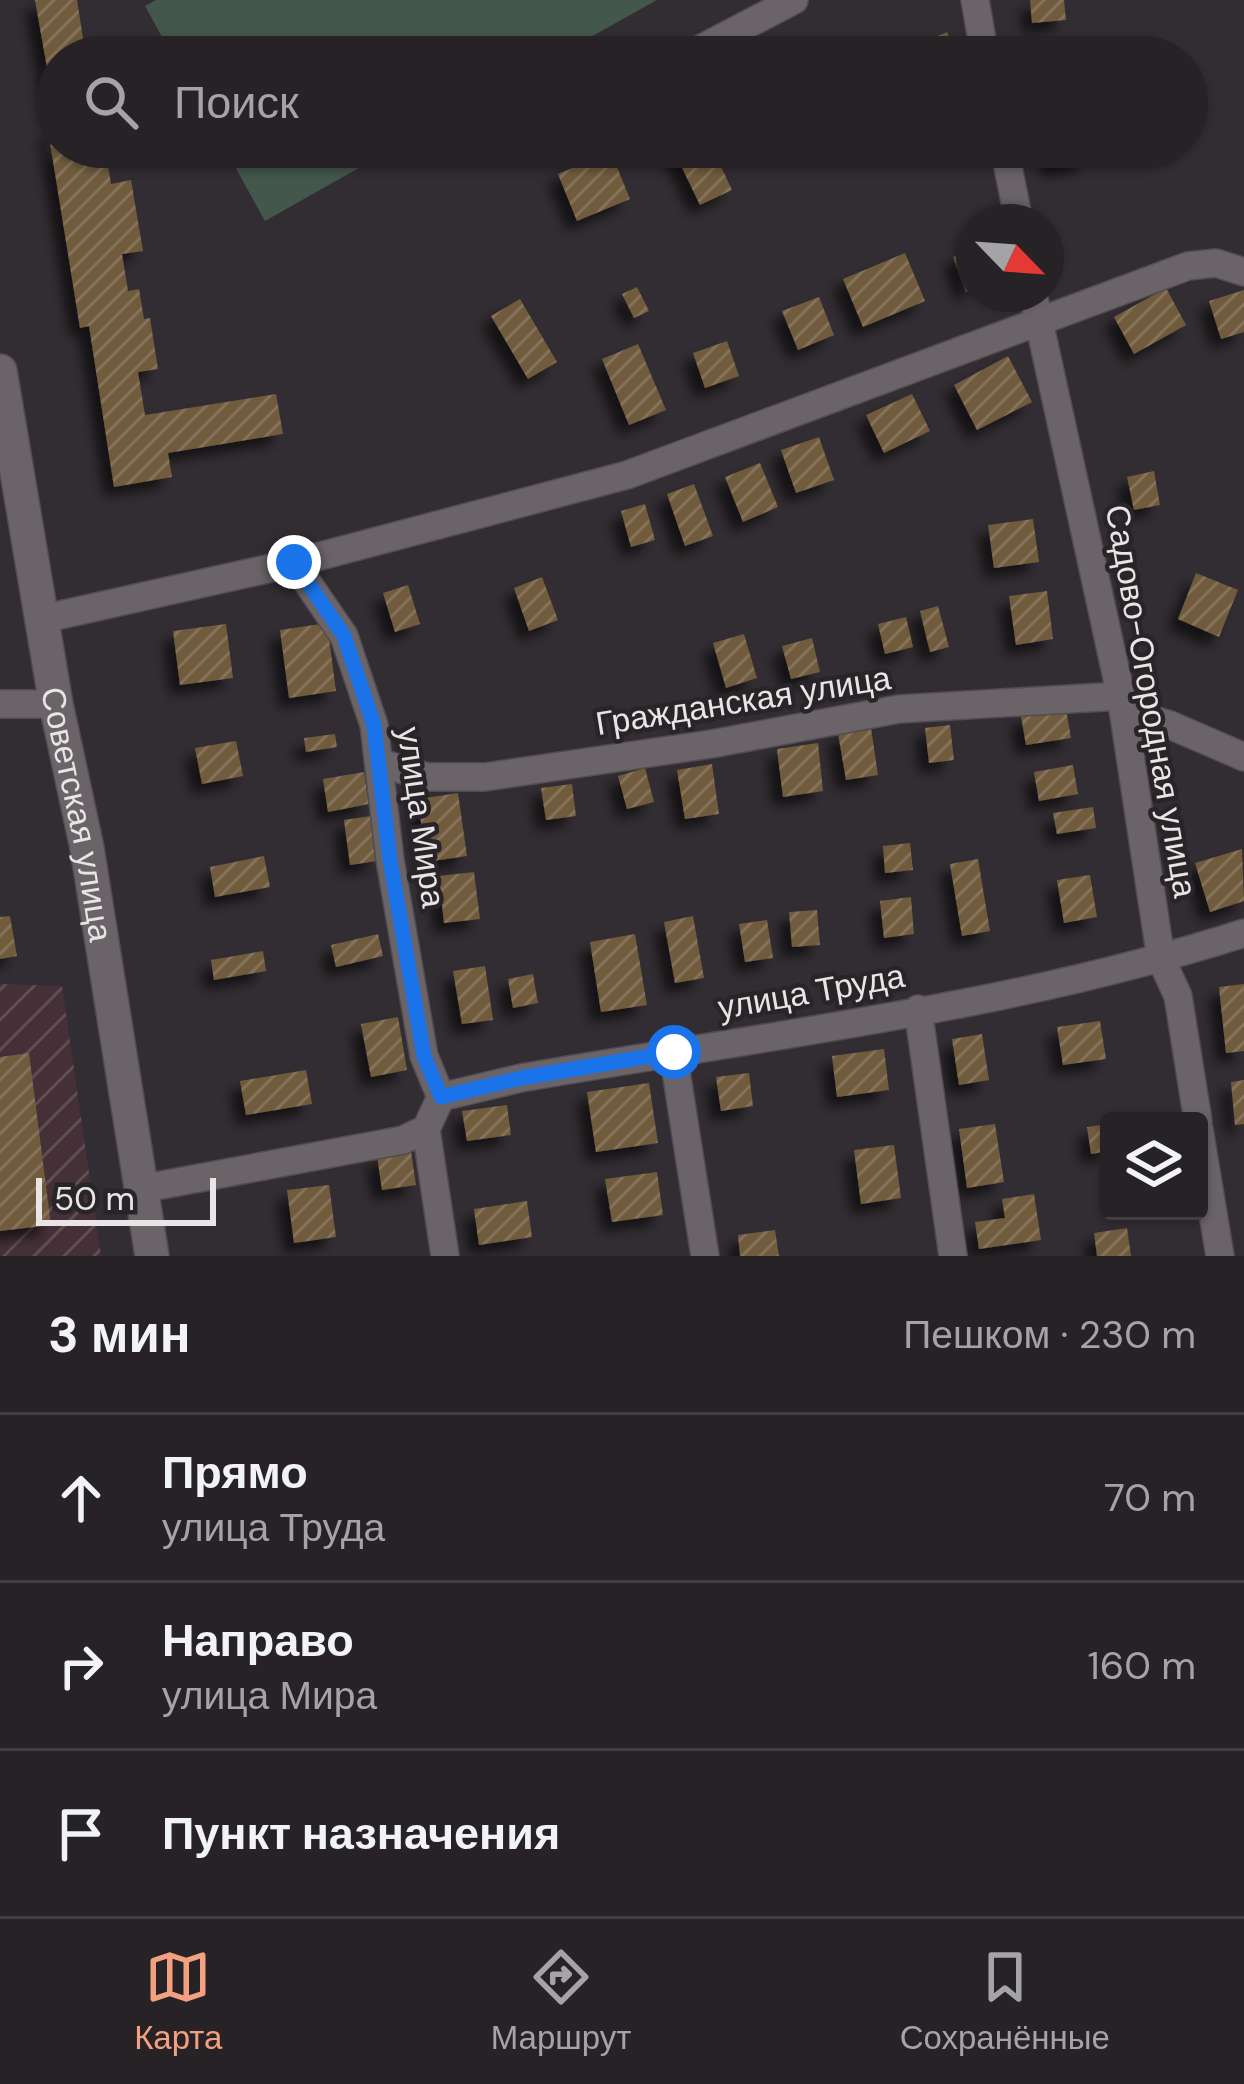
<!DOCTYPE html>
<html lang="ru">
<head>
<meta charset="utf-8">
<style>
	:root { --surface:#262226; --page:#2e2a2e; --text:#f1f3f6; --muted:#a4a4a7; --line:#423f43; --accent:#f2a080 }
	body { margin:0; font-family:"DM Sans",sans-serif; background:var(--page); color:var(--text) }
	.controls { position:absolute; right:36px; bottom:36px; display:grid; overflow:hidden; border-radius:12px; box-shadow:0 3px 9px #0004 }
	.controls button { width:108px; height:108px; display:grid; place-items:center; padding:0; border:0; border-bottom:3px solid var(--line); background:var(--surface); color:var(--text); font:60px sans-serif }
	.compass { position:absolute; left:956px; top:204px; width:108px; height:108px; border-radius:50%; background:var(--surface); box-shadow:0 3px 9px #0004; rotate:115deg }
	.scale { position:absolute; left:36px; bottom:30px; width:180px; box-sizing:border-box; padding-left:12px; border:6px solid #e8e5e7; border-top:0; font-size:33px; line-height:42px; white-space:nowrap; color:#e8e5e7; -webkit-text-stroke:9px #282428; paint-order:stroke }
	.stop { position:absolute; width:36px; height:36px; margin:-27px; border:9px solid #1a73e8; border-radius:50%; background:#fff }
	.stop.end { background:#1a73e8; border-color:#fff; box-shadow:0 3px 12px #0008 }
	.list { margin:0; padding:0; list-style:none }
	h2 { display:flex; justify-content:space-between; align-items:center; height:156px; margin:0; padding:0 48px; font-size:51px }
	h2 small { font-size:39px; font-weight:400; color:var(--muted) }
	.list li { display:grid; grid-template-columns:78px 1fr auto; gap:36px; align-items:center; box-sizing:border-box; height:168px; padding:0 48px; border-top:3px solid var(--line) }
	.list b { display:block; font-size:45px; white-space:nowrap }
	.list p { margin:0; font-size:39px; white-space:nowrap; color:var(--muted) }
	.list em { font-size:39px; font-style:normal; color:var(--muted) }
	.icon { flex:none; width:66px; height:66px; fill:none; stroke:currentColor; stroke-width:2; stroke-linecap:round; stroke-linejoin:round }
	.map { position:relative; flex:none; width:1244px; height:1256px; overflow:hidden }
	.search { position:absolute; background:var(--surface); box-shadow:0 3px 9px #0004; left:36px; right:36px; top:36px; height:132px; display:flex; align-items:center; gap:30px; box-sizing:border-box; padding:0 42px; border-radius:66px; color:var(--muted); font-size:45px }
	.sheet { height:660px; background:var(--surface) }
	nav { display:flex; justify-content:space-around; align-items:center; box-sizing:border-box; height:168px; border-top:3px solid var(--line); background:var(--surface); font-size:33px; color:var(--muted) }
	nav a { display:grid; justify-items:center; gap:6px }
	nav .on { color:var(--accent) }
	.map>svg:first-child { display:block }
</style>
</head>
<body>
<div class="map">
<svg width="1244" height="1256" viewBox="0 0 1244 1256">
	<defs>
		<pattern id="industrial-furrows" width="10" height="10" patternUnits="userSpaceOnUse" patternTransform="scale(3)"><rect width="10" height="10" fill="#443036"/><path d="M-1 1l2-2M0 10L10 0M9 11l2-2" fill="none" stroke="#5f4e53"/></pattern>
		<pattern id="building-hatch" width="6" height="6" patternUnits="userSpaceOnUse" patternTransform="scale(3)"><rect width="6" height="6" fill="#6f5b3e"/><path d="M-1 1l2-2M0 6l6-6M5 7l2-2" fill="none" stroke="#84725a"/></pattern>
		<filter id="shadow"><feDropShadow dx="-10" dy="10" stdDeviation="6" flood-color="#0009"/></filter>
	</defs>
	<rect width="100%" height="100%" fill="#322d32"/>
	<path fill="url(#industrial-furrows)" d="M0,984L62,986L101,1256H0Z"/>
	<path fill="#43574c" d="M156,0H657L555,57H173L145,6Z
		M224,147H396L265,221Z"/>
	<path fill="url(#building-hatch)" filter="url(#shadow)" d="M35,0H77L86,57H57V124Z
		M1030,0H1064L1066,20L1032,23Z
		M947,32L958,57H908L905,50Z
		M57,129V147H105L111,184L131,180L143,251L122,254L128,291L139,289L144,319L150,318L158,369L138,372L145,415L276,394L283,434L168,453L172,477L114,487L89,326L80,328L48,130Z
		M672,147H712L732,190L700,205Z
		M1049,147H1085L1087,162L1051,167Z
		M611,152L630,199L577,221L558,174Z
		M974,249V288L966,292L953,257Z
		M905,253L925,301L863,327L843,279Z
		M637,287L649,311L634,318L622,294Z
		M1166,288L1186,325L1134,354L1114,317Z
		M1244,290V332L1221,339L1209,301Z
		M819,297L834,335L798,350L782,311Z
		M520,299L557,362L528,379L491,316Z
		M727,341L739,376L705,388L693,353Z
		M638,344L666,410L629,425L602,359Z
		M1008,356L1032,402L977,430L954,385Z
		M912,394L930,431L884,453L866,415Z
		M819,437L834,480L796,493L781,450Z
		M760,463L778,507L743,522L725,477Z
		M1154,471L1160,505L1134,510L1127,477Z
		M694,484L713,536L685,546L667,494Z
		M645,504L655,540L631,547L621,511Z
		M1033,519L1039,562L994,568L988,525Z
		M1196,573L1238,590L1219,637L1178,619Z
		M542,577L558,620L529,631L514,588Z
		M408,585L420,624L395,632L383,593Z
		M1047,591L1053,639L1016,645L1009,596Z
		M938,606L949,647L930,652L920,611Z
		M906,617L913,647L885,654L878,624Z
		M327,623L336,691L289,698L280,630Z
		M226,624L233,678L180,685L173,631Z
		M744,634L757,678L726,688L713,643Z
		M812,638L820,672L791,679L782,646Z
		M1066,709L1071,738L1026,745L1021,716Z
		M950,725L954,760L929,763L925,728Z
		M871,728L878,775L846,780L838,733Z
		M335,734L337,747L306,752L304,738Z
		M236,741L243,776L202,784L195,748Z
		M818,743L823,791L783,797L777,749Z
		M712,764L719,814L685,819L677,770Z
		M1073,765L1078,794L1039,801L1034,772Z
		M645,768L654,802L627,809L618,776Z
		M364,772L369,804L328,812L323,779Z
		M572,784L576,816L546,820L541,788Z
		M458,793L467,856L426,862L418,799Z
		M1093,807L1096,828L1057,834L1053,813Z
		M371,816L377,861L350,865L344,820Z
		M910,843L913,870L885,873L883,846Z
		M1242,849L1244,901L1210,912L1195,863Z
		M264,856L270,887L215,897L210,867Z
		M978,859L990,931L962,936L950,864Z
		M474,872L480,919L444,923L439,876Z
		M1090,875L1097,917L1064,923L1057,880Z
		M911,897L914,934L884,938L880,901Z
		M817,910L820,945L792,947L789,912Z
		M10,916L17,956L0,959V917Z
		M693,916L704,978L675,983L664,922Z
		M767,920L773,958L745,962L739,924Z
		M378,934L383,956L336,967L331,945Z
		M635,934L647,1005L601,1012L590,942Z
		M263,951L266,971L214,980L211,960Z
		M485,966L493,1020L462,1024L453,971Z
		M533,974L538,1003L513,1008L508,979Z
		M1244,984V1051L1226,1053L1219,987Z
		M398,1017L407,1070L371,1077L361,1024Z
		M1100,1021L1106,1059L1063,1065L1057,1027Z
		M982,1034L989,1080L959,1085L952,1039Z
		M884,1049L889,1090L837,1097L832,1056Z
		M29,1053L51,1225L0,1231V1057Z
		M306,1070L312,1104L246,1115L240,1081Z
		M749,1073L753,1106L721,1111L716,1077Z
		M1244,1080V1124L1235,1125L1231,1082Z
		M649,1083L658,1143L596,1152L587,1092Z
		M507,1105L511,1135L467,1141L462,1111Z
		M995,1124L1004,1182L967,1188L959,1129Z
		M1109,1124V1151L1091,1154L1087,1127Z
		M894,1145L901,1198L861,1204L854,1150Z
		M411,1151L416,1185L382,1190L377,1156Z
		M657,1172L663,1215L612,1222L605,1179Z
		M329,1185L336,1237L294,1243L287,1190Z
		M1034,1194L1041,1240L979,1249L975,1222L1005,1218L1002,1199Z
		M527,1201L532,1237L479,1245L474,1209Z
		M1127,1228L1131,1256H1097L1094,1233Z
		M775,1230L779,1256H740L738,1235Z"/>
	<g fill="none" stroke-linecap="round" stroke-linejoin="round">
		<g stroke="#504c4f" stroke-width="30">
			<path id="minor" d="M975,0L985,57
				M685,57L794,0
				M1004,147L1019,222
				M1033,294L1121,696L1161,959L1178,996L1198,1121
				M294,563L344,636L374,725L390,860L424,1056L441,1097
				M42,619L294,563L627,475L1188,266L1216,263L1244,272
				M0,704H56
				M1123,711L1170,725L1244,757
				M380,763L427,777H485L711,744L899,709L1121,696
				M918,1009L953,1256
				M673,1052L705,1256
				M426,1129L445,1256
				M1199,1129L1220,1256
				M140,1189L403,1140L426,1129L441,1097L521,1078C763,1036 1010,1008 1244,933"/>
		</g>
		<g stroke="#504c4f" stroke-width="36">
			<g id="tertiary">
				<path id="s1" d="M0,371L56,704L87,848L152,1256"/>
			</g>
		</g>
		<use href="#minor" stroke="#6a6469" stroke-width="27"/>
		<use href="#tertiary" stroke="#6a6469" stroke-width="33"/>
	</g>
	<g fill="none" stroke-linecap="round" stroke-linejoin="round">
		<path stroke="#1a73e8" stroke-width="15" d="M294,562L344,636L374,725L390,860L424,1056L441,1097L521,1078L674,1052"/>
	</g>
	<g text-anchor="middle" stroke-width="9" stroke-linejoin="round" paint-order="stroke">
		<g font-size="33" fill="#e8e5e7" stroke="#282428">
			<text transform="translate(743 700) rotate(-9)" y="12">Гражданская улица</text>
			<text transform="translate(1152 701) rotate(80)" y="12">Садово-Огородная улица</text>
			<text dy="12" stroke="none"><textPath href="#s1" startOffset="450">Советская улица</textPath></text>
			<text transform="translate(422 817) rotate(82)" y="12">улица Мира</text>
			<text transform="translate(811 991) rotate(-10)" y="12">улица Труда</text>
		</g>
	</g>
</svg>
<div class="controls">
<button><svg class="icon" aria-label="layers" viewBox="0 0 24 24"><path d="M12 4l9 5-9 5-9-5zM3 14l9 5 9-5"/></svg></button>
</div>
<svg class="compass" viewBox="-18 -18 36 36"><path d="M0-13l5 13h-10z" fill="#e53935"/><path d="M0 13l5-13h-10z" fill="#a4a4a7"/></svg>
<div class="scale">50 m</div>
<div class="stop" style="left:674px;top:1052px"></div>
<div class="stop end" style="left:294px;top:562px"></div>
<div class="search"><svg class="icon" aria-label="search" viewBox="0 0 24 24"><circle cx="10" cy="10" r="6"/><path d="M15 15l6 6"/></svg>Поиск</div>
</div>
<section class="sheet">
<h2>3 мин<small>Пешком · 230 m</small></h2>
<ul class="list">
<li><svg class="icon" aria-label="ahead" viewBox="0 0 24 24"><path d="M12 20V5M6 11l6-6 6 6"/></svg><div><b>Прямо</b><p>улица Труда</p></div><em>70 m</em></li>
<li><svg class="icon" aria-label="right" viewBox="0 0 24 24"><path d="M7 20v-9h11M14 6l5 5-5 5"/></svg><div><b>Направо</b><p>улица Мира</p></div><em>160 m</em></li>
<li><svg class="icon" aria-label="arrive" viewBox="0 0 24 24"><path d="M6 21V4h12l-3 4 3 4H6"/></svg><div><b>Пункт назначения</b></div></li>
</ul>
</section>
<nav>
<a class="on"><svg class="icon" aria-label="map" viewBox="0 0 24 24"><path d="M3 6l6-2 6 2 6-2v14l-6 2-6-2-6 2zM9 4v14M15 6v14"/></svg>Карта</a>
<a><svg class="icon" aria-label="directions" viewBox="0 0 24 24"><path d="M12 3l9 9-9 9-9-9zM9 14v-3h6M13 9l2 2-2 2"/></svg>Маршрут</a>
<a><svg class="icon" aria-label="saved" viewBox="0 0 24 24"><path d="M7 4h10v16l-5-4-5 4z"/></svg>Сохранённые</a>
</nav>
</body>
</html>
